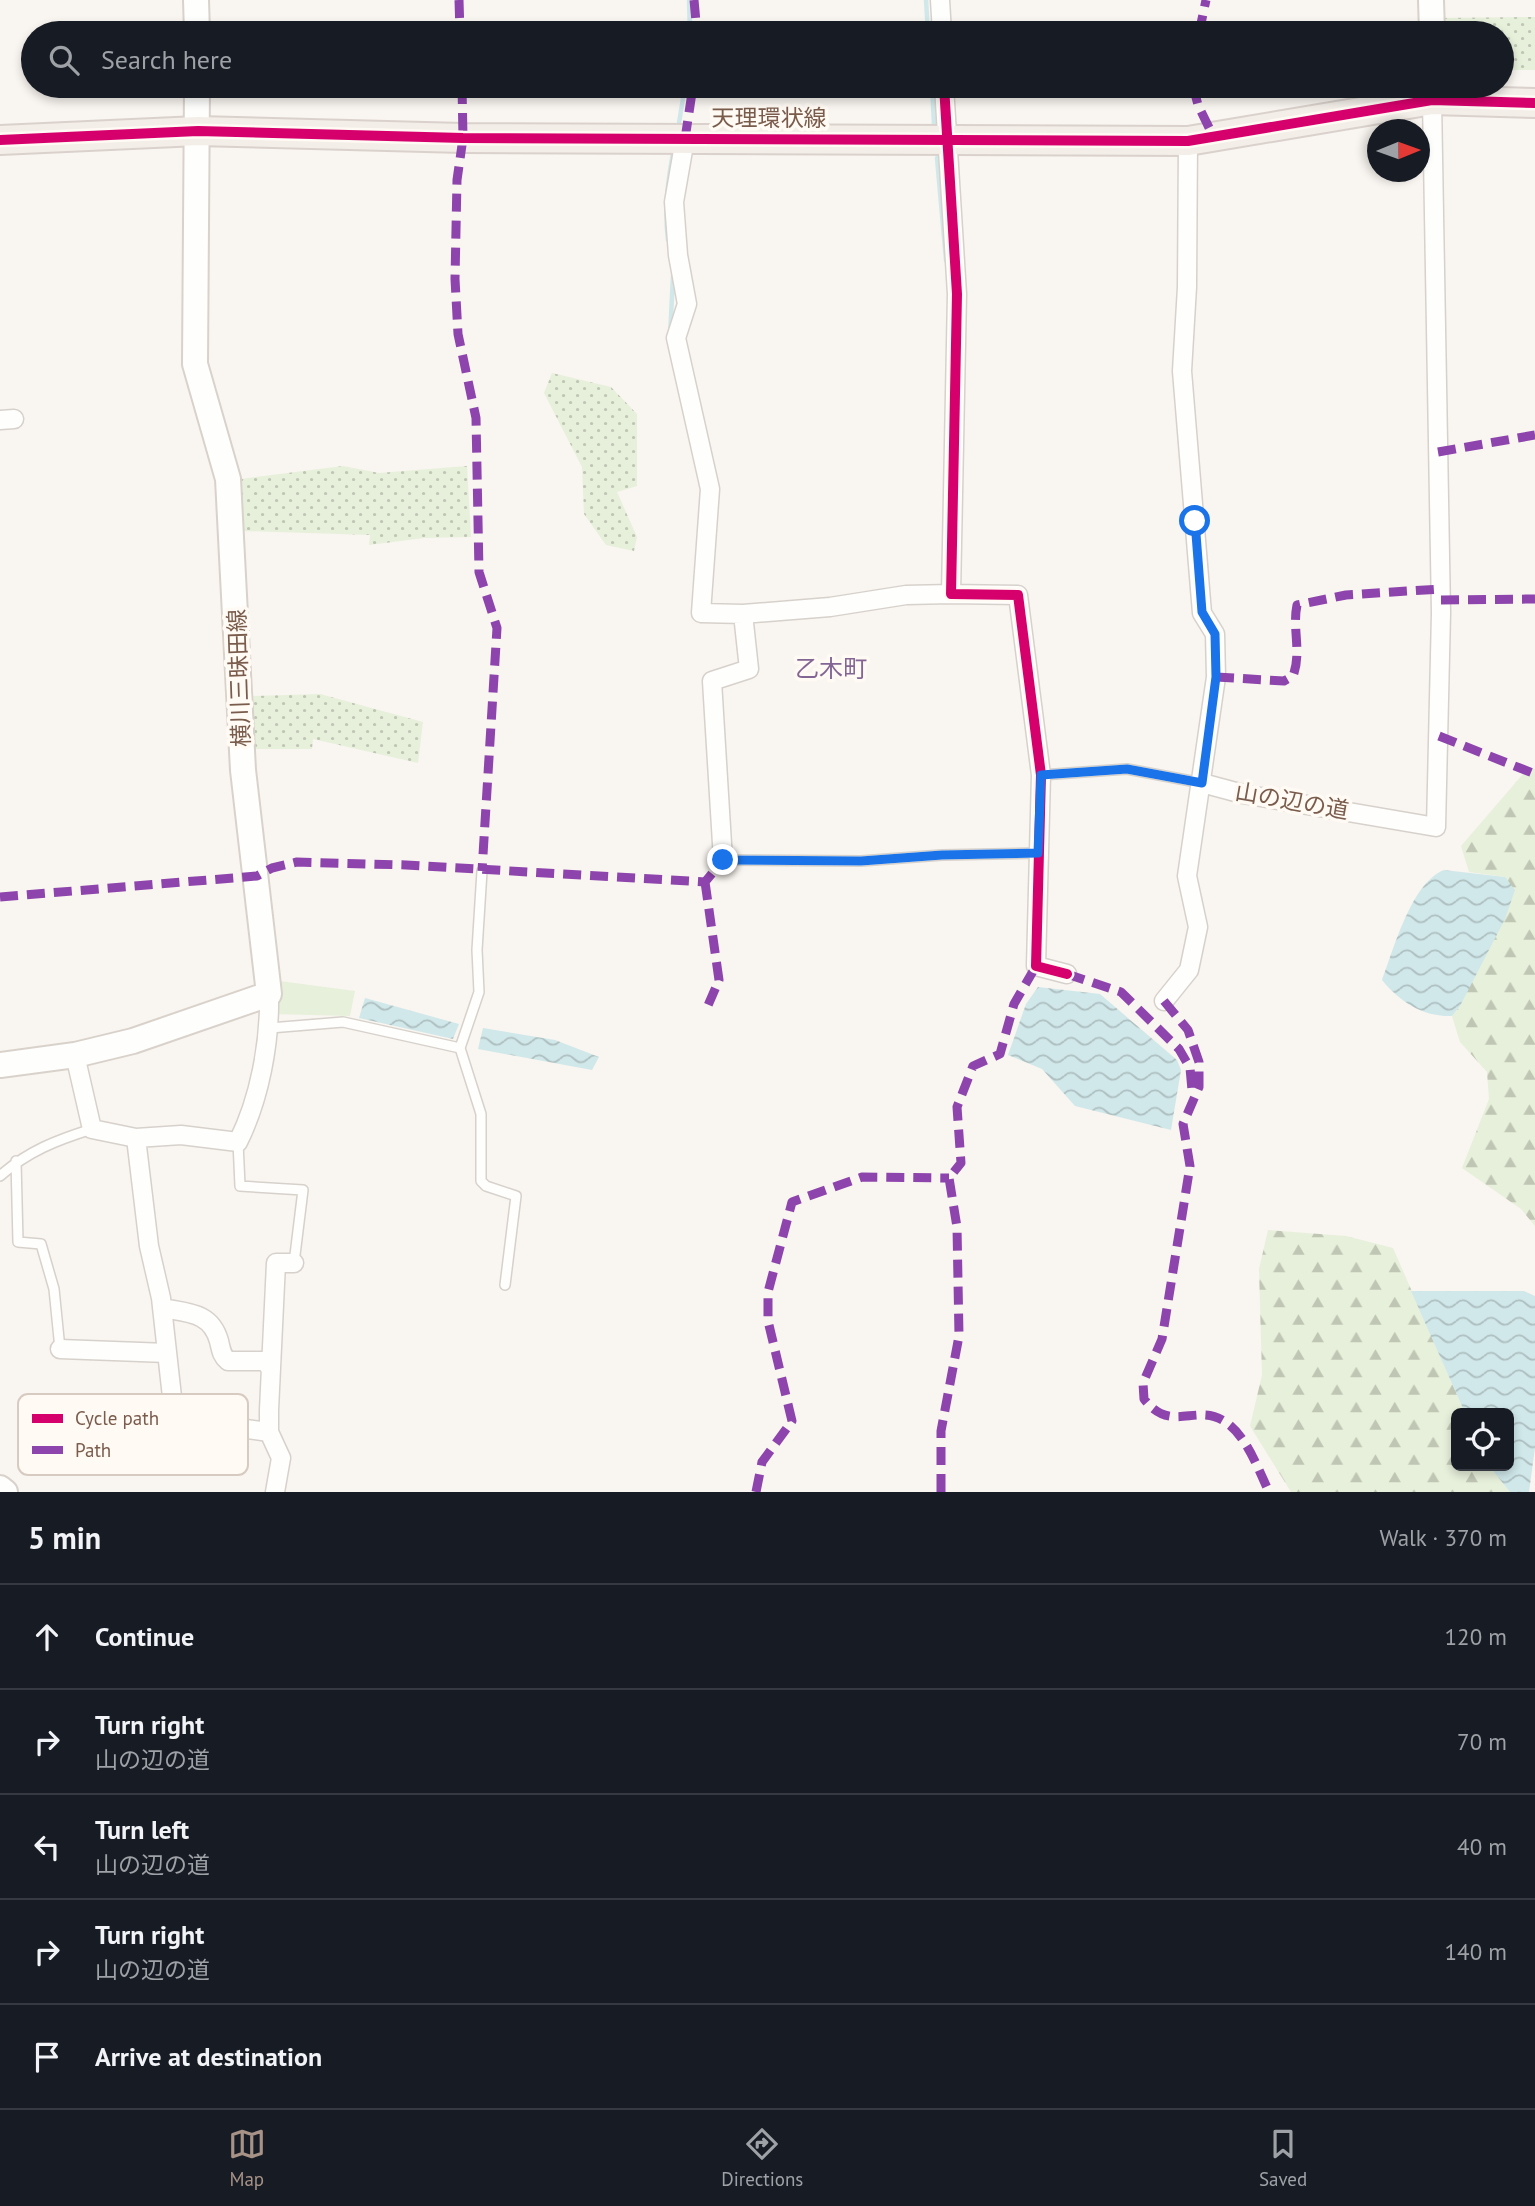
<!DOCTYPE html>
<html lang="en">
<head>
<meta charset="utf-8">
<style>
	:root { --surface:#171b24; --page:#242831; --text:#f1f3f6; --muted:#9ea1a6; --line:#363941; --accent:#a69286 }
	body { margin:0; font-family:"PT Sans","Noto Sans JP",sans-serif; background:var(--page); color:var(--text) }
	.controls { position:absolute; right:21px; bottom:21px; display:grid; overflow:hidden; border-radius:10px; box-shadow:0 4px 10px #0003 }
	.controls button { width:63px; height:63px; display:grid; place-items:center; padding:0; border:0; border-bottom:2px solid var(--line); background:var(--surface); color:var(--text); font:35px sans-serif }
	.compass { position:absolute; left:1367px; top:119px; width:63px; height:63px; border-radius:50%; background:var(--surface); box-shadow:0 4px 10px #0003; rotate:89deg }
	.stop { position:absolute; width:21px; height:21px; margin:-16px; border:5px solid #1a73e8; border-radius:50%; background:#fff }
	.stop.end { background:#1a73e8; border-color:#fff; box-shadow:0 2px 7px #0008 }
	.list { margin:0; padding:0; list-style:none }
	h2 { display:flex; justify-content:space-between; align-items:center; height:91px; margin:0; padding:0 28px; font-size:30px }
	h2 small { font-size:23px; font-weight:400; color:var(--muted) }
	.list li { display:grid; grid-template-columns:46px 1fr auto; gap:21px; align-items:center; box-sizing:border-box; height:105px; padding:0 28px; border-top:2px solid var(--line) }
	.list b { display:block; font-size:26px; white-space:nowrap }
	.list p { margin:0; font-size:23px; white-space:nowrap; color:var(--muted) }
	.list em { font-size:23px; font-style:normal; color:var(--muted) }
	.icon { flex:none; width:38px; height:38px; fill:none; stroke:currentColor; stroke-width:2; stroke-linecap:round; stroke-linejoin:round }
	.map { position:relative; flex:none; width:1535px; height:1492px; overflow:hidden }
	.search { position:absolute; background:var(--surface); box-shadow:0 4px 10px #0003; left:21px; right:21px; top:21px; height:77px; display:flex; align-items:center; gap:18px; box-sizing:border-box; padding:0 24px; border-radius:38px; color:var(--muted); font-size:26px }
	.sheet { height:616px; background:var(--surface) }
	nav { display:flex; justify-content:space-around; align-items:center; box-sizing:border-box; height:98px; border-top:2px solid var(--line); background:var(--surface); font-size:19px; color:var(--muted) }
	nav a { display:grid; justify-items:center; gap:4px }
	nav .on { color:var(--accent) }
	.map>svg:first-child { display:block }
</style>
</head>
<body>
<div class="map">
<svg width="1535" height="1492" viewBox="0 0 1535 1492">
	<defs>
		<pattern id="grass-dots" width="8" height="8" patternUnits="userSpaceOnUse" patternTransform="scale(1.75)"><rect width="8" height="8" fill="#e7f0db"/><path d="M2 2h.1M6 6h.1" fill="none" stroke="#c0c6b4" stroke-width="1.8" stroke-linecap="round"/></pattern>
		<pattern id="forest-firs" width="22" height="20" patternUnits="userSpaceOnUse" patternTransform="scale(1.75)"><rect width="22" height="20" fill="#e7f0db"/><path d="M5 1l3.5 6h-7zM16 11l3.5 6h-7z" fill="#c0c6b4"/></pattern>
		<pattern id="water-waves" width="16" height="10" patternUnits="userSpaceOnUse" patternTransform="scale(1.75)"><rect width="16" height="10" fill="#d0e8ea"/><path d="M0 5q4-4 8 0t8 0" fill="none" stroke="#aebfc0"/></pattern>
	</defs>
	<rect width="100%" height="100%" fill="#f9f5f0"/>
	<path fill="url(#grass-dots)" d="M1535,17V70H1502V33H1442V18Z
		M552,373L611,387L637,414V486L617,492L637,537L634,551L606,545L584,514L582,467L544,393Z
		M343,466L379,473L467,466L471,537L424,538L369,545L370,535L243,531L241,479Z
		M320,694L423,722L418,763L313,739L312,749H255L251,696Z"/>
	<path fill="url(#forest-firs)" d="M1529,767L1535,769V1226L1521,1209L1462,1168L1489,1099L1487,1072L1460,1042L1452,1016L1460,1006L1505,877L1469,872L1461,846Z
		M1268,1230L1346,1236L1393,1248L1465,1413H1456V1466H1489L1510,1492H1291L1250,1426L1262,1375L1259,1269Z"/>
	<path fill="#e7f0db" d="M272,980L355,991L350,1016L272,1014Z"/>
	<path fill="url(#water-waves)" d="M1444,870L1505,877L1515,890L1505,919L1460,1006L1452,1016C1423,1017 1400,1002 1382,980C1394,949 1411,883 1444,870Z
		M1038,987L1100,994L1177,1060L1181,1070L1171,1130L1075,1106L1042,1069L1008,1055L1026,1004Z
		M365,998L459,1024L453,1039L359,1018Z
		M483,1028L555,1040L599,1057L592,1070L478,1049Z
		M1411,1291H1524L1535,1296V1448L1529,1492H1510L1489,1466H1509V1413H1465Z"/>
	<g fill="none" stroke-linecap="round" stroke-linejoin="round">
		<path stroke="#d0e8ea" stroke-width="4.5" d="M689,0L690,33
			M926,0L928,33
			M932,86L934,124
			M678,129L685,86
			M937,158L946,260
			M668,240C664,208 668,179 674,148
			M670,337L673,276"/>
		<g stroke="#d7d1cb" stroke-width="12">
			<path id="lane" d="M1041,775L1127,769L1202,783
				M723,860L861,861L942,855L1038,853
				M482,871L477,950L479,992L460,1048L481,1114V1181L486,1186L516,1196L505,1285
				M270,1028L343,1022L460,1048
				M238,1142L240,1186L303,1190L294,1263
				M16,1161L18,1242L41,1244L54,1289L60,1349
				M0,1176C28,1151 57,1140 92,1129"/>
		</g>
		<g stroke="#d7d1cb" stroke-width="21">
			<path id="street" d="M940,0L942,33
				M944,86L957,294L951,594L1018,595L1041,775L1036,966L1067,974
				M685,139L674,202L678,255L687,304L676,338L710,489L701,613L743,614L749,669L712,681L723,860
				M0,420L14,419
				M743,614L830,607L906,595L951,594
				M1202,783L1243,794L1436,827L1441,613L1432,100
				M1164,1001L1189,970L1198,927L1187,876L1216,677L1215,634L1202,613L1182,371L1187,287L1188,141
				M75,1055L92,1129L136,1138L181,1135L238,1142C260,1098 270,1042 269,994
				M136,1138L149,1246L161,1298L173,1406L187,1421L269,1432
				M162,1308C188,1313 211,1312 219,1341C221,1349 221,1355 228,1361H265L271,1369
				M60,1349L167,1353
				M275,1492L281,1458L269,1432V1410L276,1263H294"/>
		</g>
		<g stroke="#d9d2cb" stroke-width="28">
			<path id="secondary" d="M196,0L197,33
				M1431,0L1432,33
				M0,1065L75,1055L133,1041L269,994L243,770L228,479L195,364L197,86
				M0,1488L5,1492"/>
		</g>
		<g stroke="#dad1cc" stroke-width="32">
			<path id="primary" d="M0,140L198,131L463,138L1188,141L1432,100L1535,103"/>
		</g>
		<use href="#lane" stroke="#fefefd" stroke-width="9"/>
		<use href="#street" stroke="#fefefd" stroke-width="18"/>
		<use href="#secondary" stroke="#fefefd" stroke-width="24"/>
		<use href="#primary" stroke="#f3eee8" stroke-width="28"/>
		<path stroke="#8e44ad" stroke-width="9" stroke-dasharray="18 9" stroke-linecap="butt" d="M459,0L460,33
			M694,0L697,33
			M1199,33L1206,0
			M462,86L463,138L457,180L455,279L458,334L476,418L479,572L497,628L482,871
			M1193,86L1198,105L1214,138
			M685,139L693,86
			M1438,452L1535,435
			M1441,600L1535,599
			M1216,677L1284,681L1293,676C1302,652 1292,629 1297,605L1346,595L1440,589
			M1439,736L1535,774
			M705,882L719,980L706,1010
			M0,897L257,876L272,868L297,862L406,865L705,882L723,860
			M1067,974L1121,992L1179,1049L1190,1068L1192,1090
			M1164,1001L1188,1030L1199,1062V1087L1183,1124L1190,1166L1162,1339L1143,1383L1144,1399C1172,1435 1197,1401 1227,1423C1247,1437 1259,1471 1269,1492
			M756,1492L762,1462L792,1421L768,1321V1292L792,1202L862,1177L949,1178
			M941,1492V1431L959,1336L957,1227L949,1178L961,1163L957,1107L973,1066L1000,1054L1014,1004L1036,966"/>
		<g stroke="#fffaf3" stroke-width="15">
			<path id="cycleway" d="M944,86L957,294L951,594L1018,595L1041,775L1036,966L1067,974
				M0,140L198,131L463,138L1188,141L1432,100L1535,103"/>
		</g>
		<use href="#cycleway" stroke="#d6006c" stroke-width="10"/>
	</g>
	<g fill="none" stroke-linecap="round" stroke-linejoin="round">
		<path stroke="#1a73e8" stroke-width="9" d="M723,860L861,861L942,855L1038,853L1041,775L1127,769L1202,783L1216,677L1215,634L1202,612L1195,521"/>
	</g>
	<g text-anchor="middle" stroke-width="7" stroke-linejoin="round" paint-order="stroke">
		<g font-size="23" fill="#7a5c4d" stroke="#fffaf3">
			<text x="769" y="126">天理環状線</text>
			<text transform="translate(239 678) rotate(-92)" y="8">横川三昧田線</text>
			<text transform="translate(1292 801) rotate(10)" y="8">山の辺の道</text>
		</g>
		<g font-size="24" fill="#846695" stroke="#fffaf3">
			<text x="831" y="677">乙木町</text>
		</g>
	</g>
	<rect x="18" y="1394" width="230" height="81" rx="10" fill="#fffaf3" stroke="#d7cbc1" stroke-width="2"/>
	<rect x="32" y="1414" width="31" height="9" fill="#d6006c"/>
	<rect x="32" y="1446" width="31" height="8" fill="#8e44ad"/>
	<g font-size="19" fill="#7a5c4d">
		<text x="75" y="1425">Cycle path</text>
		<text x="75" y="1457">Path</text>
	</g>
</svg>
<div class="controls">
<button><svg class="icon" aria-label="locate" viewBox="0 0 24 24"><circle cx="12" cy="12" r="6"/><path d="M12 2v4M12 18v4M2 12h4M18 12h4"/></svg></button>
</div>
<svg class="compass" viewBox="-18 -18 36 36"><path d="M0-13l5 13h-10z" fill="#e53935"/><path d="M0 13l5-13h-10z" fill="#9ea1a6"/></svg>
<div class="stop" style="left:1195px;top:521px"></div>
<div class="stop end" style="left:723px;top:860px"></div>
<div class="search"><svg class="icon" aria-label="search" viewBox="0 0 24 24"><circle cx="10" cy="10" r="6"/><path d="M15 15l6 6"/></svg>Search here</div>
</div>
<section class="sheet">
<h2>5 min<small>Walk · 370 m</small></h2>
<ul class="list">
<li><svg class="icon" aria-label="ahead" viewBox="0 0 24 24"><path d="M12 20V5M6 11l6-6 6 6"/></svg><div><b>Continue</b></div><em>120 m</em></li>
<li><svg class="icon" aria-label="right" viewBox="0 0 24 24"><path d="M7 20v-9h11M14 6l5 5-5 5"/></svg><div><b>Turn right</b><p>山の辺の道</p></div><em>70 m</em></li>
<li><svg class="icon" aria-label="left" viewBox="0 0 24 24"><path d="M17 20v-9H6M10 6l-5 5 5 5"/></svg><div><b>Turn left</b><p>山の辺の道</p></div><em>40 m</em></li>
<li><svg class="icon" aria-label="right" viewBox="0 0 24 24"><path d="M7 20v-9h11M14 6l5 5-5 5"/></svg><div><b>Turn right</b><p>山の辺の道</p></div><em>140 m</em></li>
<li><svg class="icon" aria-label="arrive" viewBox="0 0 24 24"><path d="M6 21V4h12l-3 4 3 4H6"/></svg><div><b>Arrive at destination</b></div></li>
</ul>
</section>
<nav>
<a class="on"><svg class="icon" aria-label="map" viewBox="0 0 24 24"><path d="M3 6l6-2 6 2 6-2v14l-6 2-6-2-6 2zM9 4v14M15 6v14"/></svg>Map</a>
<a><svg class="icon" aria-label="directions" viewBox="0 0 24 24"><path d="M12 3l9 9-9 9-9-9zM9 14v-3h6M13 9l2 2-2 2"/></svg>Directions</a>
<a><svg class="icon" aria-label="saved" viewBox="0 0 24 24"><path d="M7 4h10v16l-5-4-5 4z"/></svg>Saved</a>
</nav>
</body>
</html>
